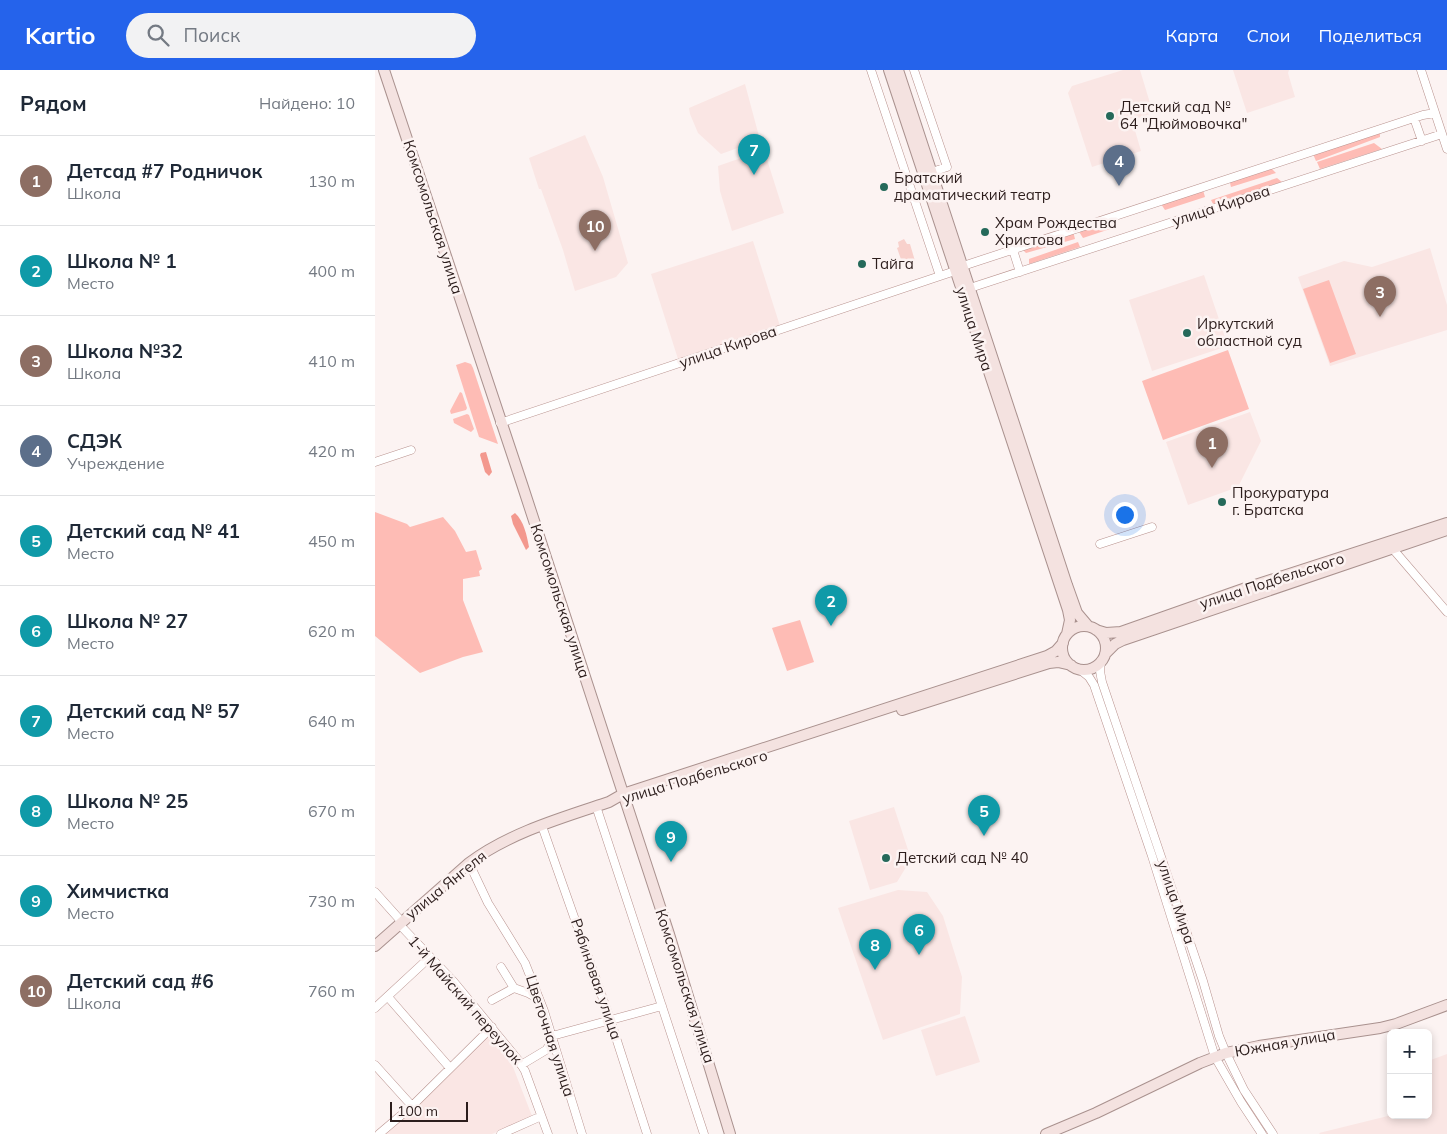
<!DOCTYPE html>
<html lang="ru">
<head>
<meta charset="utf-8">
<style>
	:root { --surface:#fff; --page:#f2f2f3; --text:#1f2937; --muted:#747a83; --line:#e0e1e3; --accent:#2563eb }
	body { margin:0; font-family:Mulish,sans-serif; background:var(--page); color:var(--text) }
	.controls { position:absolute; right:15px; bottom:15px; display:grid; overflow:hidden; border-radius:8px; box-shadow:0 2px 8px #0003 }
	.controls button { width:45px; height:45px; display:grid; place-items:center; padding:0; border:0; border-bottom:1px solid var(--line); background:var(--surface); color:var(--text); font:25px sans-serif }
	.scale { position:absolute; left:15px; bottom:12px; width:78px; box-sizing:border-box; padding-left:5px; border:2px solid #2c1d1c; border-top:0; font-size:14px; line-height:18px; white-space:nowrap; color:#2c1d1c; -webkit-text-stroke:4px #fcf3f2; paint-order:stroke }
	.you { position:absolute; left:749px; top:444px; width:18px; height:18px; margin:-12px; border:4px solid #fff; border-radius:50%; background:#1a73e8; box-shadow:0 0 0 8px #1a73e833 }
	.badge { display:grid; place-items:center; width:32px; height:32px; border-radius:50%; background:var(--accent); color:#fff; font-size:16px; font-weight:700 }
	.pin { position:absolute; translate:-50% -41px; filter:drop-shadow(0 1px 2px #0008) }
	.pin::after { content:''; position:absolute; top:26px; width:18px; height:15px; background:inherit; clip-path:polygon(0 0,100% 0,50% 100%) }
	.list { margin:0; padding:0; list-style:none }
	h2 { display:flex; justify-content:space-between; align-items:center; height:65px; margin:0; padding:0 20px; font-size:21px }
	h2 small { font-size:16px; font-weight:400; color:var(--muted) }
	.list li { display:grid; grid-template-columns:32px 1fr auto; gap:15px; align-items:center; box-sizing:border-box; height:90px; padding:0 20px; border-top:1px solid var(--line) }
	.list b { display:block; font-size:19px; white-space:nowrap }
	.list p { margin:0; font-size:16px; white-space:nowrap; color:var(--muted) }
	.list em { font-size:16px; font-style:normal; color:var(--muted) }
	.icon { flex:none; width:28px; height:28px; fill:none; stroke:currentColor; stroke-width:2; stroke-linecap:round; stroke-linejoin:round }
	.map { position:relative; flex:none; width:1072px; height:1064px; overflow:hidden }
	header { display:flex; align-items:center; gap:30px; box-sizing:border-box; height:70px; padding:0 25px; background:var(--accent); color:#fff }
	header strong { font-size:24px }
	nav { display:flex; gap:28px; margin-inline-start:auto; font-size:18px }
	.search { width:350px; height:45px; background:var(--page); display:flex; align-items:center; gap:12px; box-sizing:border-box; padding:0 18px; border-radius:28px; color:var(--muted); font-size:19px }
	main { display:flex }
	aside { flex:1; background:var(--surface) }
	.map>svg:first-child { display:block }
</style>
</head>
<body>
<header>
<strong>Kartio</strong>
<div class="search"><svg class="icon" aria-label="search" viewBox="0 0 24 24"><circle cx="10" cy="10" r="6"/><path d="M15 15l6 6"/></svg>Поиск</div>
<nav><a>Карта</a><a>Слои</a><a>Поделиться</a></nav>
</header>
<main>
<aside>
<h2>Рядом<small>Найдено: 10</small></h2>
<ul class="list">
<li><span class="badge" style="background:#8d6e63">1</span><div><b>Детсад #7 Родничок</b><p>Школа</p></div><em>130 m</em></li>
<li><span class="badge" style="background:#0f9aa8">2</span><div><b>Школа № 1</b><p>Место</p></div><em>400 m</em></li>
<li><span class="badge" style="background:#8d6e63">3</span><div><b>Школа №32</b><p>Школа</p></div><em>410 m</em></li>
<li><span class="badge" style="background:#5c6f8a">4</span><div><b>СДЭК</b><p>Учреждение</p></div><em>420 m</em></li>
<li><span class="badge" style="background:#0f9aa8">5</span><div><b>Детский сад № 41</b><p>Место</p></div><em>450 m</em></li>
<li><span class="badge" style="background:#0f9aa8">6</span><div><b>Школа № 27</b><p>Место</p></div><em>620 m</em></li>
<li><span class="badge" style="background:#0f9aa8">7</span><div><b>Детский сад № 57</b><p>Место</p></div><em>640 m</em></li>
<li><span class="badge" style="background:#0f9aa8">8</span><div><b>Школа № 25</b><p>Место</p></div><em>670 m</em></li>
<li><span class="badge" style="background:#0f9aa8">9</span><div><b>Химчистка</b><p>Место</p></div><em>730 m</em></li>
<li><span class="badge" style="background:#8d6e63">10</span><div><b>Детский сад #6</b><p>Школа</p></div><em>760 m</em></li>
</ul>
</aside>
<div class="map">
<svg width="1072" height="1064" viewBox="0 0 1072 1064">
	<rect width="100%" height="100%" fill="#fcf3f2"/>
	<path fill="#fae6e4" d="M748,0H765L778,43L760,49L759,57L766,81L717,97L693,23L697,16Z
		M858,0H914L913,3L920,27L872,43Z
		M370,14L385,70L346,84L323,63L315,44L314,38Z
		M210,65L228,107L253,193L241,207L200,221L188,180L166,119H164L154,88Z
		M389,80L409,143L357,161L345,121L343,96Z
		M378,171L405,256L303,289L276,204Z
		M1055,178L1072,235V260L955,296L923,207L969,191L997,197Z
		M829,205L853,276L777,301L754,230Z
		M875,342L886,371L863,417L813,435L791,372Z
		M519,737L536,789L522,812L495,820L474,751Z
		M523,820L552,822L568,846L587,907L585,944L508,970L463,838Z
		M590,946L605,992L561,1006L546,960Z
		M115,965L138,997L157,1046L117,1064H8Z
		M1072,984V1064H945L944,1063L1017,1045H1053V991Z"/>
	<path fill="#febcb5" d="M1005,61V67L941,91L938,84Z
		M999,73L1007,79L945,99L942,92Z
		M896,98L901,103L856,117L855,113L856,111Z
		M902,108L907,112L838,134L836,130Z
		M828,120L830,127L790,140L786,134Z
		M735,149L738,158L708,168L703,160Z
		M698,161L700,169L651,183L647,179Z
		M703,172L705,177L654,194V189Z
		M954,210L981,284L955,293L928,219Z
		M853,280L874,339L788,370L767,311Z
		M90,292L96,294L98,298L123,374L104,367L81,295Z
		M85,322L87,323L92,338L91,340L76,344L75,341Z
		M92,344L94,345L99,359L96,362L79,353L78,349Z
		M0,442L32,454L35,457L68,447L80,461L91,482L101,480L107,499L104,501L105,506L88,509V530L108,582L88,587L45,603L0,566Z
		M425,550L439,592L412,601L397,558Z"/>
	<path fill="#f3988e" d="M111,382L117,402L114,406L110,402L105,385L106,383Z
		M140,443C149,451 152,466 154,477L151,480L138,454L136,446Z"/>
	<path fill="#f8d1cc" d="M529,169L532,174H535L540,191L528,195L522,178L524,177L523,172Z"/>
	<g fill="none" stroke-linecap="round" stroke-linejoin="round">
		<g stroke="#b9938f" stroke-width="9">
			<path id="minor" d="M496,0L565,206
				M539,0L572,97L557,102
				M1046,0L1072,79
				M1039,48L1047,71
				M638,180L645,202
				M588,196L1048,45L1060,43
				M595,218L1067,64
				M125,353L580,201
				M0,392L36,380
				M725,474L777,457
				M1017,478L1072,542
				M726,591L725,601L727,612L828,911L844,966L851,983L869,1020L898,1064
				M704,599L714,607L719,615L777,786L840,987L866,1032L887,1064
				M221,736L329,1064
				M167,756L235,949L272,1064
				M94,793L113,833L150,893L169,941L207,1064
				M0,822L26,851
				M24,854L79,912L144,991L150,1001L173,1064
				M126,897L139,918
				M13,927L75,998
				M117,930L139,918L153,923L164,929
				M0,938L55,887
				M177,966L287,936
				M0,995L37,1036
				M146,995L171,980L178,970
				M4,1064L37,1036L117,957
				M126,1064L162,1048"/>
		</g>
		<g stroke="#a9918e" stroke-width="12">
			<path id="major" d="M9,0L147,414L294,864L355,1064
				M514,0L693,540L695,550L692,564
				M523,0L692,515L702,543L713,556
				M687 578a22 22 0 1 1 44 0a22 22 0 1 1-44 0Z
				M721,560L731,563L746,562L871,518L1072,453
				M730,584L740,574L748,570L1072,460
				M527,640L674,593L683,592L696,595
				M0,876L94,793C134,763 186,748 234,732L248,724L672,586L681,581L688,573
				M671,1064L721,1043L825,993L851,983L884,976L1005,958L1021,954L1072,935"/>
		</g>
		<use href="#minor" stroke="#fff" stroke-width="8"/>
		<use href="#major" stroke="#f4e2e0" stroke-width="10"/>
	</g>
	<g fill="#25695a" stroke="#fcf3f2" stroke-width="2">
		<circle cx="735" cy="46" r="5"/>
		<circle cx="509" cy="117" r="5"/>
		<circle cx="610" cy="162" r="5"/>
		<circle cx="487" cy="194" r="5"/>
		<circle cx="812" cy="263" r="5"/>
		<circle cx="847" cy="432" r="5"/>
		<circle cx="511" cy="788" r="5"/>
	</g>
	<g text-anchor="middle" stroke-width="5" stroke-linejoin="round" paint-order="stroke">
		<g font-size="15" fill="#2c1d1c" stroke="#fcf3f2" text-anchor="start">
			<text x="745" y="42">Детский сад №<tspan x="745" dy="17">64 "Дюймовочка"</tspan></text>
			<text x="519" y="113">Братский<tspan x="519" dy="17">драматический театр</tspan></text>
			<text x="620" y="158">Храм Рождества<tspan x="620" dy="17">Христова</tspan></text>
			<text x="497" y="199">Тайга</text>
			<text x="822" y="259">Иркутский<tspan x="822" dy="17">областной суд</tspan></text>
			<text x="857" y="428">Прокуратура<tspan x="857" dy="17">г. Братска</tspan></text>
			<text x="521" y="793">Детский сад № 40</text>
		</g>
		<g font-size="15" fill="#2c1d1c" stroke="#fcf3f2">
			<text transform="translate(846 136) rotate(-18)" y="5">улица Кирова</text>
			<text transform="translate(58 147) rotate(72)" y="5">Комсомольская улица</text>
			<text transform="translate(599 259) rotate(72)" y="5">улица Мира</text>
			<text transform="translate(353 277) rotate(-19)" y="5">улица Кирова</text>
			<text transform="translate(897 511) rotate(-18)" y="5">улица Подбельского</text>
			<text transform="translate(185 531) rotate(72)" y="5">Комсомольская улица</text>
			<text transform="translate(320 707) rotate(-17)" y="5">улица Подбельского</text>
			<text transform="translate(71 815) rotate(-39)" y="5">улица Янгеля</text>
			<text transform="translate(801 832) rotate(71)" y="5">улица Мира</text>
			<text transform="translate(221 909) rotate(71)" y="5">Рябиновая улица</text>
			<text transform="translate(310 916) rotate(72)" y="5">Комсомольская улица</text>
			<text transform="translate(90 930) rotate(49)" y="5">1-й Майский переулок</text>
			<text transform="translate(175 966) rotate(72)" y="5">Цветочная улица</text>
			<text transform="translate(910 973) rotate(-10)" y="5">Южная улица</text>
		</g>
	</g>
</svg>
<div class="controls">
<button>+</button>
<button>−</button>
</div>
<div class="scale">100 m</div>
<div class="you"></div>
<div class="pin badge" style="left:837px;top:398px;background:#8d6e63">1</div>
<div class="pin badge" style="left:456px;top:556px;background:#0f9aa8">2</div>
<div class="pin badge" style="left:1005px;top:247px;background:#8d6e63">3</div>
<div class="pin badge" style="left:744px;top:116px;background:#5c6f8a">4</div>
<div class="pin badge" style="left:609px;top:766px;background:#0f9aa8">5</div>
<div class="pin badge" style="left:544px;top:885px;background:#0f9aa8">6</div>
<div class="pin badge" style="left:379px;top:105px;background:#0f9aa8">7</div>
<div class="pin badge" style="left:500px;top:900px;background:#0f9aa8">8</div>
<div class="pin badge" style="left:296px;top:792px;background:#0f9aa8">9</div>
<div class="pin badge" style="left:220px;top:181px;background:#8d6e63">10</div>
</div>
</main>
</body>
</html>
